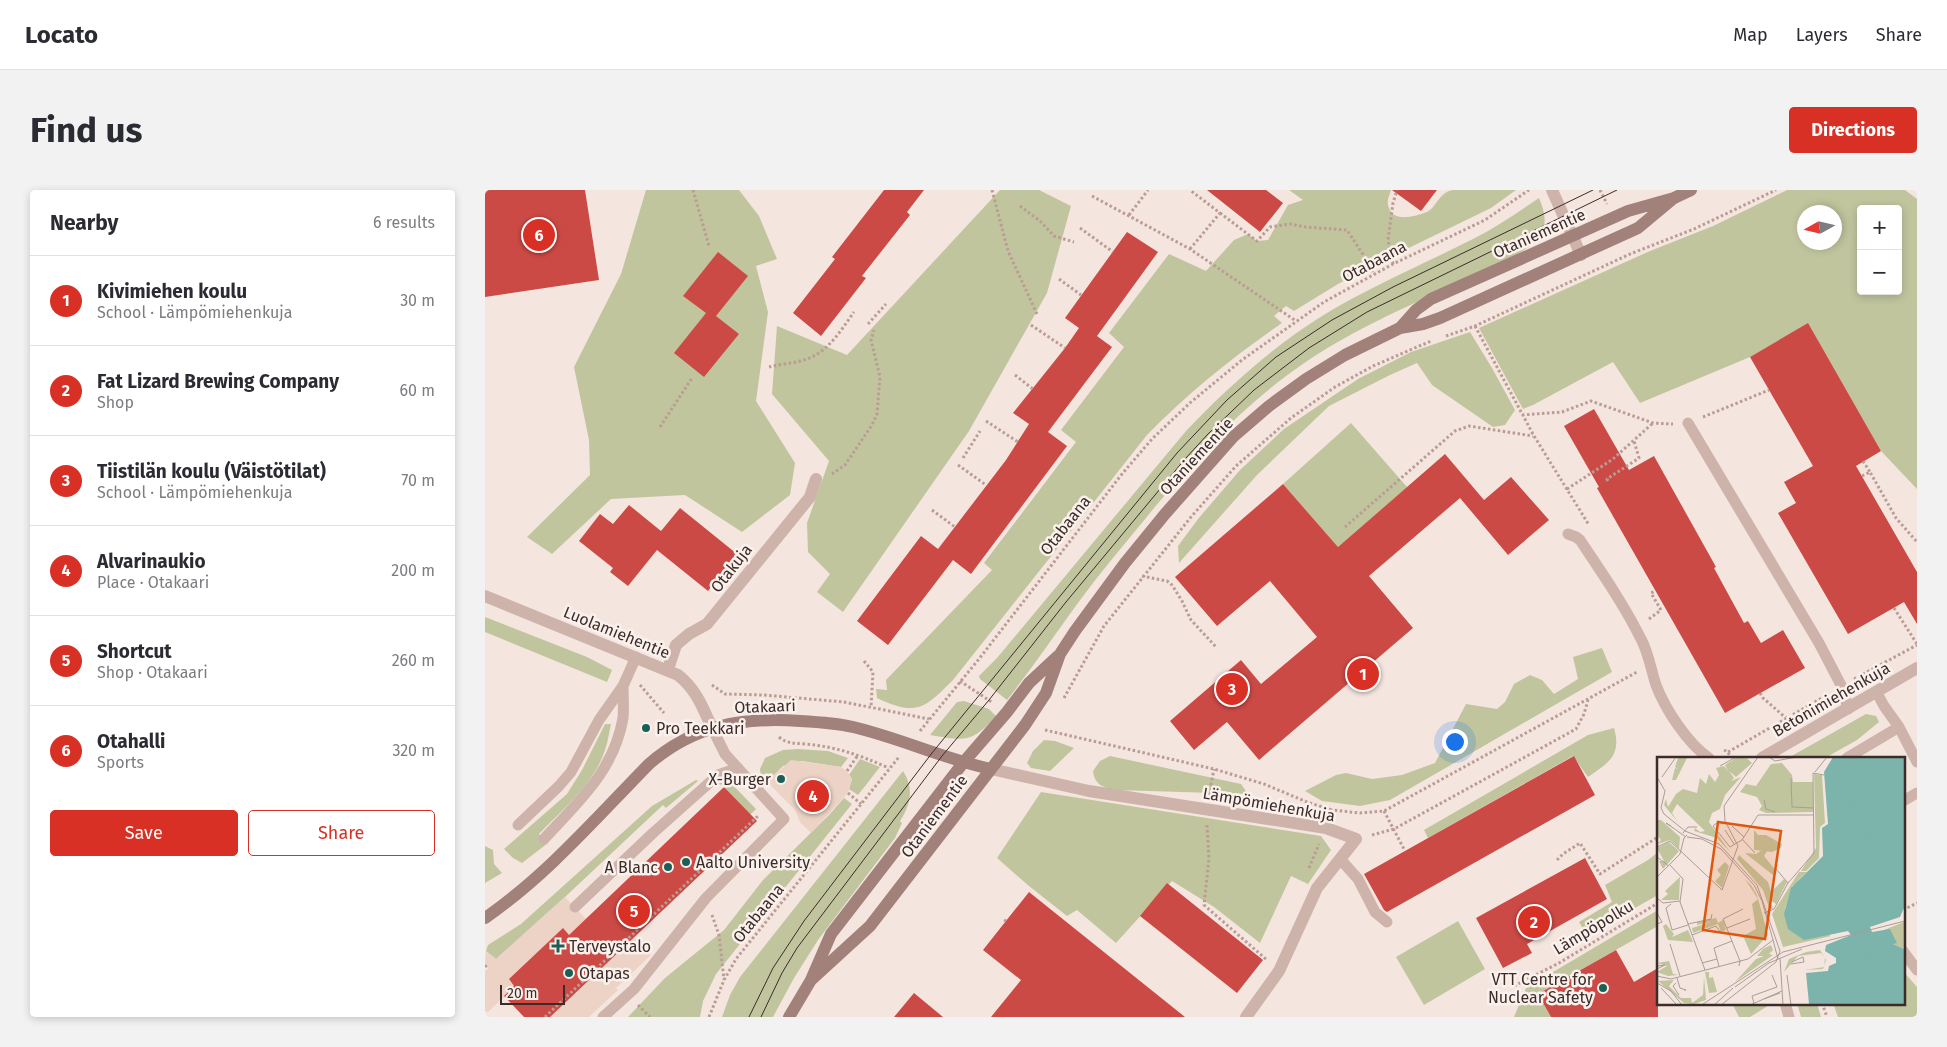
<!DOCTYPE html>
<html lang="en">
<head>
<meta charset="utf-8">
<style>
	:root { --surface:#fff; --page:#f2f2f3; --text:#2b2b33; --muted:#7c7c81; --line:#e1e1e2; --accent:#d93025 }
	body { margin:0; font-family:"Fira Sans",sans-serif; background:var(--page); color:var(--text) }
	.controls { position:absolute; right:15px; top:15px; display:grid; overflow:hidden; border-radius:5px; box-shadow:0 2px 8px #0003 }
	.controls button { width:45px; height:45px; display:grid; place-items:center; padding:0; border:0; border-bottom:1px solid var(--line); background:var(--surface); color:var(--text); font:25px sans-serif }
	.compass { position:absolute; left:1312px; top:15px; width:45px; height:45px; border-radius:50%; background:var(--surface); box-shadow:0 2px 8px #0003; rotate:262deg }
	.scale { position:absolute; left:15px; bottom:12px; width:65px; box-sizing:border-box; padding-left:5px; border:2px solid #3b2c2a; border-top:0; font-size:14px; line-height:18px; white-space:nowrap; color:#3b2c2a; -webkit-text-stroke:4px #fbf1ec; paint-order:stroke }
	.you { position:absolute; left:969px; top:551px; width:18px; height:18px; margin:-12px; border:4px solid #fff; border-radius:50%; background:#1a73e8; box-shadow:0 0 0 8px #1a73e833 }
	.badge { display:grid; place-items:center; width:32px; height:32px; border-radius:50%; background:var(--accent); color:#fff; font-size:16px; font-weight:700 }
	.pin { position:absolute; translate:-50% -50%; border:2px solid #fff; box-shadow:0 1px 5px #0006 }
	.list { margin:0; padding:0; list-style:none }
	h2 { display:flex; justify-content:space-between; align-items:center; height:65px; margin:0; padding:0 20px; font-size:21px }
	h2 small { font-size:16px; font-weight:400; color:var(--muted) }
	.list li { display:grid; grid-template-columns:32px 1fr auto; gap:15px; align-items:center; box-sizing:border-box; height:90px; padding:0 20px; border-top:1px solid var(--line) }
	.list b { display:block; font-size:19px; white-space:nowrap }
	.list p { margin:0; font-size:16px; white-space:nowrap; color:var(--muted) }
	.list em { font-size:16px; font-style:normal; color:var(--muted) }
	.actions { display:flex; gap:10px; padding:15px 20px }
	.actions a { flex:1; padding:11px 0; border:1px solid var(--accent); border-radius:5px; text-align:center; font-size:18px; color:var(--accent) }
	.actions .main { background:var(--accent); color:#fff }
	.map { position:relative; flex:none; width:1432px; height:827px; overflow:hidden; border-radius:5px }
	header { display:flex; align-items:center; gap:30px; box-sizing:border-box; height:70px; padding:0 25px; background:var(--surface); border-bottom:1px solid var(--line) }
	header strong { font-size:24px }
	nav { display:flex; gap:28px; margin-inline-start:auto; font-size:18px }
	.intro { display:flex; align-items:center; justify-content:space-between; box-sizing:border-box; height:120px; padding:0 30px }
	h1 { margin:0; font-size:35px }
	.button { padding:12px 22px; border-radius:5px; background:var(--accent); color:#fff; font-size:18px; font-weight:700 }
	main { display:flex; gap:30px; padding:0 30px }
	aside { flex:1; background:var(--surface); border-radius:5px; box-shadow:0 2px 8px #0003 }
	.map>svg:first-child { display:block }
</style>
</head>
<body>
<header>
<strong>Locato</strong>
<nav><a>Map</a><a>Layers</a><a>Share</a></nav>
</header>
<div class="intro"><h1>Find us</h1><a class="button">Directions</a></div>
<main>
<aside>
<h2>Nearby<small>6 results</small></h2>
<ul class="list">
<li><span class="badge">1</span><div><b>Kivimiehen koulu</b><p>School · Lämpömiehenkuja</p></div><em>30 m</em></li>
<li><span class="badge">2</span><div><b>Fat Lizard Brewing Company</b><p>Shop</p></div><em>60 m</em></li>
<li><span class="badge">3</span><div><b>Tiistilän koulu (Väistötilat)</b><p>School · Lämpömiehenkuja</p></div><em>70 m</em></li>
<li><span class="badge">4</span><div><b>Alvarinaukio</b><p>Place · Otakaari</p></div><em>200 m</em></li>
<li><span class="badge">5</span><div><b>Shortcut</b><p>Shop · Otakaari</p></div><em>260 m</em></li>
<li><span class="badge">6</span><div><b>Otahalli</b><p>Sports</p></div><em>320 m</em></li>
</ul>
<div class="actions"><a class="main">Save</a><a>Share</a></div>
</aside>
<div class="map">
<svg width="1432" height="827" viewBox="0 0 1432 827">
	<rect width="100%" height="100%" fill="#f4e6df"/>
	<path fill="#c0c59e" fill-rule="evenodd" d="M161,0H254L274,26L292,69L271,76L283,122L271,211L310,273L305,305L257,342L200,305L126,309L67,364L42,347L105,285L104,250L89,177L136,84Z
		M515,0H554L586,16L562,103L484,241L358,422L332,402L345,384L323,362L322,333L344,271L287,204L292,136L362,165Z
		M804,0H906C904,7 901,11 904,18C909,33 931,26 942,22C951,18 954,2 968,0C988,0 1010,0 1031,0L1006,18L899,70L853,94L809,121L801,116L789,126L797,133C749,166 703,203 662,245L468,490C440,518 432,527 392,508L391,499L402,500L401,490L507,380L499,373L591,252L576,240L639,157L624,143L684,64L721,81L749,50L763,44L772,51L783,50L803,15L818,10Z
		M1302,0H1420L1432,9V299L1396,261L1323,134L1265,167L1155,213L1128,172L1048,215L1038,219L994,138L1165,61L1228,36ZM1376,19H1413V101H1376ZM1320,22H1350V52H1320Z
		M1054,8C1060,22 1063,35 1054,48C1045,60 1010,75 995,83C947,106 897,126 851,153C769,201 715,261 656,334C632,363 607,393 585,424C564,453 544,482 522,510L495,489L494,486L512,468L701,241C742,198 786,158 837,126C886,96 939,74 990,48C1012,37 1033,22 1054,8Z
		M985,142L1007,178L1030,220L1020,235L1008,237L947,195L932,173L905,185L844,216L772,285L694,373L693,356L713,329L755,280L799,239L873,189L926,162Z
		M866,233L922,297L853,357L798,294Z
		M0,427L102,467L127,480L122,492L0,442Z
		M1117,458L1127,482L905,610L875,616L837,611L820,601L851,585L861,583L887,589L917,585L950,573L981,514L1012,519L1020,512L1029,494L1045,485L1057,490L1069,504L1093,489L1088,467Z
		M479,511L504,519L511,526C487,553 480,551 445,545L472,512Z
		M1381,524L1391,526L1394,532L1372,550L1340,568H1303Z
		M120,534H126C124,542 123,552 120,560C109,594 78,619 54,644L63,653L37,673L28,668L19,659L82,604L97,580Z
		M1129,538C1137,566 1123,573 1103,587L1088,566L943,648L939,640L1103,545Z
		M559,550L570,551L589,558L565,581L546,578L542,573L548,561Z
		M313,559L343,561L363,568L356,577L317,571L298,576L282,592L276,587L275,579L280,568L298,560Z
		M625,566L756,594L763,604L630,600C617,597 610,595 608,581L615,571Z
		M375,569L395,577L373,605L364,599L367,589L364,585Z
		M418,581C429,597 426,615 415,631L417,633L410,648L333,750L309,788L288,827H237L245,805L255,787Z
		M242,589L271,619L265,625L236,594L232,598L229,595L235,590Z
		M211,590L213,591L181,618L178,615L80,707L11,769L1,761L3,755L36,734L167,616Z
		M556,602L836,646L846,660L823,694L806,686L775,753L729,717L687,691L631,753L592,720L582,726L544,696L512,668Z
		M359,608L367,614L231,784L218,811L215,827H143L180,788L239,740L278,690L344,625Z
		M0,656L8,660L9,674L17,683L0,693Z
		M1173,662V705L1102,745L1094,732L1127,712L1120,695L1163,670Z
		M1173,720V736L1053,804L1066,827H1029L1041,798Z
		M973,731L1000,779L939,815L911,767Z
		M1418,781L1432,797V827H1353L1348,813H1418Z
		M1247,813H1285L1286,814L1265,827H1254Z
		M1312,813H1332L1336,827H1316Z"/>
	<path fill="#edd3c6" d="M306,570L356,577L362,581L367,589L363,603L326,643L315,632L310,620L282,592Z
		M80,707L101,729L84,745L77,739L24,789L30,796L3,822L0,821V781L4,778L0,774L1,761L11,769Z
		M149,748L166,765L131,798L133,800L104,827H52Z"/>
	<path fill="#cc4a45" d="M0,0H100L114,90L0,107Z
		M399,0H439L422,22L425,25L377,86L381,88L336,146L308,123L350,69L347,67Z
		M722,0H781L798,13L775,42Z
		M907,0H952L936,21Z
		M642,42L673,62L612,146L627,157L563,242L582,256L486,384L468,370L403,455L372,431L436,346L453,359L521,270L544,234L528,223L580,158L594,138L580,128Z
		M233,62L263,86L231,126L254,144L219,187L189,163L221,123L198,106Z
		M1323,133L1396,261L1371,276L1432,382V434L1419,412L1363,444L1293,323L1311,313L1299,292L1328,276L1265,167Z
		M1109,219L1144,280L1169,266L1231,377L1229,378L1259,433L1263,431L1276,453L1298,440L1320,478L1240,523L1112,298L1114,297L1079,236Z
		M960,264L999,310L1026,287L1064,330L1023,365L975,308L884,386L928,438L774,570L742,532L709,560L685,531L756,470L776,494L832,447L785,391L732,436L690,387L798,294L853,357Z
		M144,315L176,341L195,318L252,364L223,401L172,360L143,396L125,382L128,378L94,351L115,324L128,334Z
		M1089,566L1110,605L902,722L899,720L879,684Z
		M239,597L272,631L65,827H39L19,806L29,796L24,789L78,738L84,745Z
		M1100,668L1122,709L1042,754L1047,763L1018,778L991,728Z
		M682,693L778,770L752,803L655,726Z
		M544,702L700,827H506L536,790L498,760Z
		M1131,760L1149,792L1173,778V827H1066L1053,804Z
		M429,803L458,827H409Z"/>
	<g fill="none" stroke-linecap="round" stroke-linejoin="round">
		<path stroke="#ba9c94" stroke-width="3" stroke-dasharray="2.5 2.5" stroke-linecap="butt" d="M208,0L224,56
			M507,0L523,61L552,124
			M1115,0L1122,14
			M607,6L705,59L811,131
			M535,16L555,31L569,46L589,52
			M735,23L772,51L785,37L805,34L821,37L862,40L881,69L889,84
			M644,25L663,0
			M595,38L628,62
			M705,59L735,23L705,0
			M908,74L903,50L908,13L912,0
			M574,89L596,105
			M383,134L401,114
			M546,135L580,158
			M990,136L1049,246L1104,335
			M961,146L990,136L1145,64L1209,39L1291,0
			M284,177C296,174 311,173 322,169C344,161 356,140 369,122
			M530,185L548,199
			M1037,225L1077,222L1106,211L1168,233L1188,234
			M1218,227L1284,200
			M501,231L533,252
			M175,237L207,188
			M478,268L495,241
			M1378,271L1385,282
			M473,275L501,295
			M347,284L360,275L387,235L392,224L395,187L386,150L389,140
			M1377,286L1385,282L1411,328L1432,352
			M1123,291L1122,289L1154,268L1149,251
			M1082,299L1128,269L1168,233
			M447,320L470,337
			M860,337L970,241L984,236L1048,246
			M657,386L682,391L687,395L697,411L706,430L732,458
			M1409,418L1432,454
			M1164,429L1176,420L1166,403L1170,401
			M379,471L388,482L386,517
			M1369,489L1432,455
			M475,491L508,513
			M155,495L179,523
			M227,495L240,504L279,505L359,512L444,529
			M1275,503L1278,508L1301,528
			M579,508L619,436L706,327L751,276L806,228L850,197L888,176L946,151
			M560,540L729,579L779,594L822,612L847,620
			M435,541L494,469L637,284L667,249L706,212L757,170L839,112L908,74L1000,30L1044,0
			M294,547C302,554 310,553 320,554C353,557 374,565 404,578
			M1239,560L1243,562L1246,568
			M1243,562L1342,505
			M362,581L373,565
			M363,603L376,614
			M724,605L729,579
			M899,621L920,661
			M846,622L847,620L875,623L899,621L1152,482
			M722,635L724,669L719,715L782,770
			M887,645L909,639L1091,539L1099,524L1103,510
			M1072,670L1078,664L1095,653L1115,684L1173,647
			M824,678L834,654
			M1418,720L1432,713
			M227,725L234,745L239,790
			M519,730L521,731
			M0,777L2,775
			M1029,796L1074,773L1173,713
			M1337,813L1342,827
			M153,815L165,827
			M60,827L274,625
			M224,827L239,790L251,769L414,567"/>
		<path stroke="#ceb3aa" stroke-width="11" d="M1203,233L1334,453L1357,497L1363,519
			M1083,344L1091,347L1095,350C1117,383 1140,416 1157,451C1164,465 1166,480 1171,495C1180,519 1203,554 1224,568
			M1414,537L1432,572
			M1362,568L1414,537L1399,516L1392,503
			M1418,611L1432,603
			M33,635L74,596L86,582L114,530L138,496L151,467
			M59,649C93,612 129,581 138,528C139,518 138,507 138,497
			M856,670L873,689L890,722L902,732
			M90,717L168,643L233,585L253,578
			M1418,761L1432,780
			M1300,813L1304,827
			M118,827L149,799L221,708L299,629L240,564L227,538"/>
		<path stroke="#ceb3aa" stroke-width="12" d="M1067,0L1096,65
			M0,406L193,485C211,499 218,518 227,538
			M183,479L191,455L204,444L222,434L325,307L331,289
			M1277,568L1432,478
			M506,579L604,601L841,638L871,649L832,698L794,781L761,827"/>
		<path stroke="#a2817b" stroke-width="12" d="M915,138L931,120L946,109L1143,21L1189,8L1206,0
			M0,728C62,685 111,628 164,574C209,535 257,527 315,531C333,532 351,533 368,537C415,548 459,569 506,579
			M326,790L385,736L540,535L561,503L575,464L590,441L640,373L680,324L748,247L784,216L821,189L860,165L915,138L938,134L955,128L1153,38L1189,8
			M304,827L326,790L346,744L478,573L522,522L544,493L573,466"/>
		<path stroke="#3b2c2a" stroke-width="1" d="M264,827L288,778L319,731L447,563L692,263L742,210L791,167L847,130L908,97L1108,0
			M276,827L297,783L312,758L457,566L504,510L581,412L700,269L723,244L769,200L824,158L882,122L1132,0"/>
	</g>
	<g fill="#1c5f56" stroke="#fbf1ec" stroke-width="2">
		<circle cx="161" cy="538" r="5"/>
		<circle cx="296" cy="589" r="5"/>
		<circle cx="201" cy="672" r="5"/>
		<circle cx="183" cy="677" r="5"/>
		<path d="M70.5 748.5h5v5h5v5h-5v5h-5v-5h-5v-5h5z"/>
		<circle cx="84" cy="783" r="5"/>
		<circle cx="1118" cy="798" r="5"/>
	</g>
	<g text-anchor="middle" stroke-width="5" stroke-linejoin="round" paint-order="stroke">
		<g font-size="16" fill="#3b2c2a" stroke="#fbf1ec">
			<text transform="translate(1054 43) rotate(-24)" y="6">Otaniementie</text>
			<text transform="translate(889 71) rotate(-28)" y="6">Otabaana</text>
			<text transform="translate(711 266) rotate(-47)" y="6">Otaniementie</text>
			<text transform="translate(580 335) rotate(-52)" y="6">Otabaana</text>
			<text transform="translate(246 378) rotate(-52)" y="6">Otakuja</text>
			<text transform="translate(132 442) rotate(22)" y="6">Luolamiehentie</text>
			<text transform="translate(1346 509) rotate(-30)" y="6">Betonimiehenkuja</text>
			<text transform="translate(280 516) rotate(-2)" y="6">Otakaari</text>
			<text transform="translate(784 614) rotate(10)" y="6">Lämpömiehenkuja</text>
			<text transform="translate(449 626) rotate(-53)" y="6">Otaniementie</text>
			<text transform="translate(273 723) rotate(-51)" y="6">Otabaana</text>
			<text transform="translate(1108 737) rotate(-31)" y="6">Lämpöpolku</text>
		</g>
		<g font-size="16" fill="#3b2c2a" stroke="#fbf1ec" text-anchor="start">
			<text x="171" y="544">Pro Teekkari</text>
			<text x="286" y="595" text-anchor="end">X-Burger</text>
			<text x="211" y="678">Aalto University</text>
			<text x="173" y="683" text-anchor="end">A Blanc</text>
			<text x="84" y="762">Terveystalo</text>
			<text x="94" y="789">Otapas</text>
			<text x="1108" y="795" text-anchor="end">VTT Centre for<tspan x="1108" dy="18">Nuclear Safety</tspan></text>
		</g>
	</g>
	<g transform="translate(1172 567)">
		<rect width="248" height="248" fill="#f4e6df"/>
		<path d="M80,0H89L95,6L79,20L72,14L77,21L74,24L84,20L68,38L63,52L55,56L52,65L73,95L60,81L37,74L38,71L43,75L48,74L20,47L15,56L21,65L7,48L9,42L11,50L19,37L26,32L40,36L43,21L49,27L52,17L58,25L62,18L59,11L67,9L71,14L68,8ZM21,1H30L19,23H15L18,11L21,12L18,10ZM125,6L135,18L136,25H156V55L109,56L102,53L105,49L100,40L83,35L89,27L99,29L114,7ZM157,17L165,18L168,66L163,70L162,101L149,114H144L159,91ZM0,63H4L23,80L22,92L13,83L1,87L4,83L0,78ZM97,73L101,78H109L125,87L124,91L115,95L97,93ZM12,85L22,94L6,112L2,104H7L0,91ZM105,93L110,94L107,99L119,114L116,118L88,96L99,97ZM82,98L111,125L114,135L127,122L130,125L119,147L112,142L116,151L113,153L106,133L80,102ZM68,105L72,109L65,131L58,124L64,118L60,113ZM142,115H150L140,124L151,116L140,131L136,128L128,152L174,179L126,190L115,157ZM23,120L22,143H4L11,137L8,134ZM88,122L94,128L100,138L111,178L94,197L86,179L99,172L95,147L101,142ZM59,161L61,166L66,163L69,173L64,175L61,167L36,176L35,171L54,165L40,168V165ZM247,165V192L236,187L227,173ZM9,167L17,177L15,180L31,173L36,185L11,183L6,169ZM114,188L116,193L112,197L116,198L78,225L99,202L107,199H100L106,192ZM163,193L169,203L166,212L148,213L167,210L168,201L164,196L141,199L127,215L132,202L149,195ZM12,204L16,217L21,218L11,219L0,215L10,209L0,206ZM48,215H52V221L56,220L60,235L52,236ZM47,219L49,243L37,247L27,246L1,224L17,223L12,229L24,241H34L35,246L46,238Z" fill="#c0c59e"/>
		<path d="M176,0H247V151L243,160L213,170L215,175L233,172L240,186L236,187L247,192V247H152L149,216L171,214L172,209L179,206V201L168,194L169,188L194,178L191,174L147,183L131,172L127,157L134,131L166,99L165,71L171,67L167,15Z" fill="#7cb3aa"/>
		<path fill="none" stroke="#7cb3aa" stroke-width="2.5" d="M175,32L202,49L216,77L206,160L209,172M180,36L199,52L210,79L201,158L204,172M205,176L212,208L210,248M209,176L215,206L214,248"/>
		<path fill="none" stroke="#aa9c97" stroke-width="1" d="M112,0L118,4L140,0M63,9L79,0M158,15L170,0M0,20L8,34L4,51L7,57L28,74L62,87L100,128L123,194L119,205L64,248M5,20L19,0M134,21L135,50L157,51M107,43L109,52L118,55M61,65L56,69L73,90L85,83L101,58H157M14,69L9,66L29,80M75,69L87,80M68,73L77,87M26,76L31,70H40M30,80L45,82L64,92L97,128L105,144L116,183M85,82L98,96M0,90L13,84L65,133L81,89L68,64L67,49L101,0M0,100L12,109M13,108L26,122L23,145L48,213M119,112L131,126M0,120L23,97L27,81L30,78M0,141L6,146L23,144M14,147L9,151L15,173L31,168M0,156L5,165L0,167M107,156L117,152L131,126L157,96L156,16L167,18M31,167L54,162L55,157M70,171L93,162M35,178L59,169L64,176L68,175M13,187L23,219M123,201L126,248M45,206L60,202M134,207L147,205L146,200L135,205M0,209L8,208L0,212M62,209L57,191L75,184M82,209L83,204L66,162L86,152M130,218L134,248M0,219L14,222L91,202L116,183L121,202M20,221L23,231L29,233H27M0,226L14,234L25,248M19,226L16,229L22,238M78,230L112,206L145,192M4,231L20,248M107,242L123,236M97,246L95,239L120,230L115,218M46,247L126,195L248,164M57,248L76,231M93,248L125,234"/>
		<path fill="#df570e" fill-opacity="0.15" stroke="#df570e" stroke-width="2.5" d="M61,65L124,74L108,182L46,173Z"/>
		<rect width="248" height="248" fill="none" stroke="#3b2c2a" stroke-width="2.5"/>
	</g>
</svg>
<div class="controls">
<button>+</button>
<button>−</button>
</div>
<svg class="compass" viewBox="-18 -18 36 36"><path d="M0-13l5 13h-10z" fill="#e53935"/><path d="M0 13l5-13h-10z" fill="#7c7c81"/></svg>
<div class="scale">20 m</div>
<div class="you"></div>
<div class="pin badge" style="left:878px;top:484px">1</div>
<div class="pin badge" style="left:1049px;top:732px">2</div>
<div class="pin badge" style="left:747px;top:499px">3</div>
<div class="pin badge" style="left:328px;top:606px">4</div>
<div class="pin badge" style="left:149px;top:721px">5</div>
<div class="pin badge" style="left:54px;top:45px">6</div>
</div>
</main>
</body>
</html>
